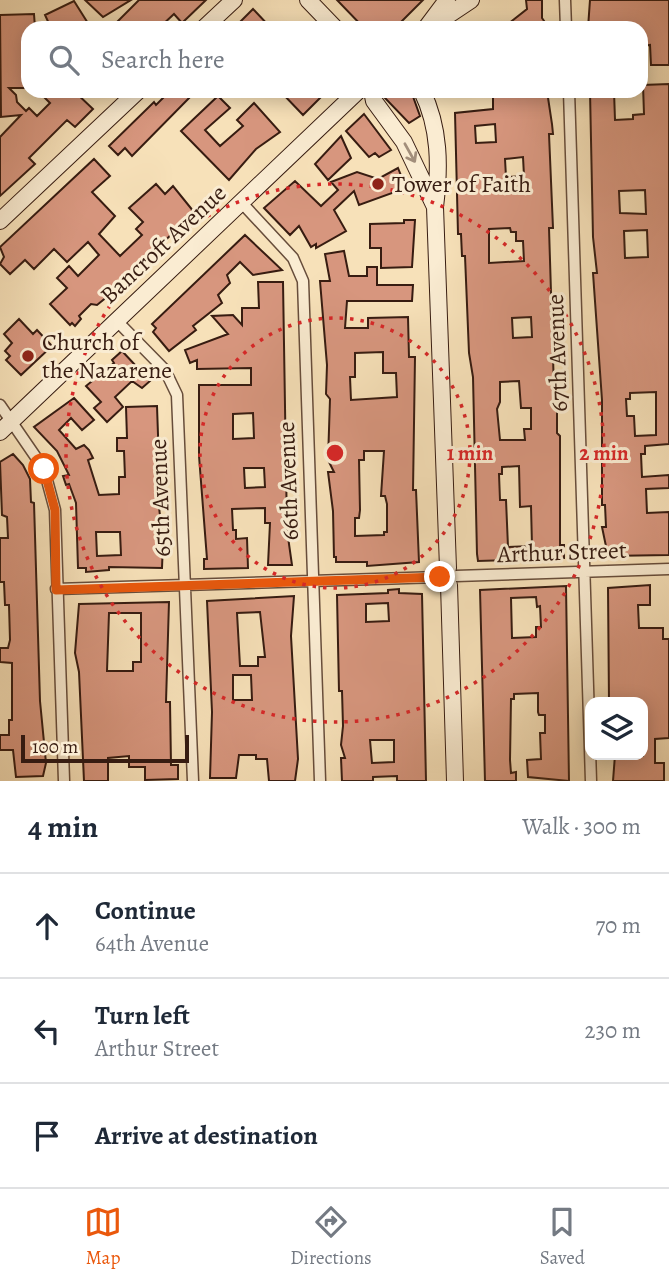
<!DOCTYPE html>
<html lang="en">
<head>
<meta charset="utf-8">
<style>
	:root { --surface:#fff; --page:#f6f6f7; --text:#1f2937; --muted:#747a83; --line:#e0e1e3; --accent:#ea580c }
	body { margin:0; font-family:Alegreya,serif; background:var(--page); color:var(--text) }
	.controls { position:absolute; right:21px; bottom:21px; display:grid; overflow:hidden; border-radius:14px; box-shadow:0 4px 18px #0003 }
	.controls button { width:63px; height:63px; display:grid; place-items:center; padding:0; border:0; border-bottom:2px solid var(--line); background:var(--surface); color:var(--text); font:35px sans-serif }
	.scale { position:absolute; left:21px; bottom:18px; width:168px; box-sizing:border-box; padding-left:7px; border:4px solid #371c11; border-top:0; font-size:19px; line-height:24px; white-space:nowrap; color:#371c11; -webkit-text-stroke:5px #faecd2; paint-order:stroke }
	.stop { position:absolute; width:21px; height:21px; margin:-16px; border:5px solid #ea580c; border-radius:50%; background:#fff }
	.stop.end { background:#ea580c; border-color:#fff; box-shadow:0 2px 7px #0008 }
	.list { margin:0; padding:0; list-style:none }
	h2 { display:flex; justify-content:space-between; align-items:center; height:91px; margin:0; padding:0 28px; font-size:30px }
	h2 small { font-size:23px; font-weight:400; color:var(--muted) }
	.list li { display:grid; grid-template-columns:46px 1fr auto; gap:21px; align-items:center; box-sizing:border-box; height:105px; padding:0 28px; border-top:2px solid var(--line) }
	.list b { display:block; font-size:26px; white-space:nowrap }
	.list p { margin:0; font-size:23px; white-space:nowrap; color:var(--muted) }
	.list em { font-size:23px; font-style:normal; color:var(--muted) }
	.icon { flex:none; width:38px; height:38px; fill:none; stroke:currentColor; stroke-width:2; stroke-linecap:round; stroke-linejoin:round }
	.map { position:relative; flex:none; width:669px; height:781px; overflow:hidden }
	.search { position:absolute; background:var(--surface); box-shadow:0 4px 18px #0003; left:21px; right:21px; top:21px; height:77px; display:flex; align-items:center; gap:18px; box-sizing:border-box; padding:0 24px; border-radius:21px; color:var(--muted); font-size:26px }
	.sheet { height:406px; background:var(--surface) }
	nav { display:flex; justify-content:space-around; align-items:center; box-sizing:border-box; height:98px; border-top:2px solid var(--line); background:var(--surface); font-size:19px; color:var(--muted) }
	nav a { display:grid; justify-items:center; gap:4px }
	nav .on { color:var(--accent) }
	.map>svg:first-child { display:block }
</style>
</head>
<body>
<div class="map">
<svg width="669" height="781" viewBox="0 0 669 781">
	<rect width="100%" height="100%" fill="#f7e1b9"/>
	<filter id="stains"><feTurbulence type="fractalNoise" baseFrequency=".00286" numOctaves="4"/><feColorMatrix values="0 0 0 0 .2 0 0 0 0 .09 0 0 0 0 .02 0 0 0 .5 -.17"/></filter>
	<radialGradient id="worn" r=".72"><stop offset=".6" stop-color="#630" stop-opacity="0"/><stop offset="1" stop-color="#630" stop-opacity=".3"/></radialGradient>
	<path fill="#d7967e" stroke="#371c11" stroke-width="2" fill-rule="evenodd" d="M85,0H131L103,17Z
		M139,0H206L182,23L174,14L159,28H111Z
		M337,0H423L395,28H364Z
		M526,0H542V18L549,28H503L527,9Z
		M590,0H669V65H651L650,45L642,46L641,28H588Z
		M74,1L91,28H51L45,15Z
		M253,9L271,28H234Z
		M34,14L35,28H28L25,50L28,88H9L16,95L17,102L26,111L29,108L37,116L50,103L38,91H74L93,109L75,127L67,120L29,158L35,164L0,196V137L21,115L1,117L0,15Z
		M669,84V444L645,446V454H641L642,477L669,475V488L646,489L647,513L669,512V555L608,556L602,527H606L605,505H602V400L593,273H597L593,237L590,91H614L615,120L633,119V115L644,114L643,85ZM645,190L646,214L620,213L619,191ZM647,230L648,257L625,258L624,231ZM656,392V435L635,436L634,416H627L626,399H630V393Z
		M170,91H196L132,156L125,148L118,155L109,146L154,102L156,105Z
		M280,91H327L303,115Z
		M388,91H411L420,116L409,123L384,97Z
		M493,91H547L552,124L553,134H549L553,228H549L554,389H557V433L560,436V545H564V558L478,561L477,554L473,377L469,353L465,256H462L461,234H458L455,113L493,109ZM495,124L496,142L476,143L475,126ZM523,157L524,176L506,177L505,159ZM510,228L511,232H516V241H523L524,261L489,263V229ZM531,317L532,337L513,338L512,318ZM519,381L521,408H531V429H524L525,440H500L497,409L500,402V382ZM519,466L520,507L531,506L532,546L508,547L506,500H500L499,474H502V467Z
		M218,96L230,108L205,130L220,146L243,126L237,120L254,103L280,132L256,149L229,180L181,131Z
		M364,114L391,150L379,157L375,153L369,157L346,131Z
		M341,136L351,158L328,180L315,164Z
		M94,159L110,176L92,192L115,216L99,234L120,256L142,235L136,229L143,222L129,208L156,184L165,194L173,186L194,212L113,292L97,305L91,304L79,316L81,319L75,326L72,323L70,325L50,304L67,288L57,278L69,266L78,276L99,255L88,242L67,262L54,249L34,269L25,260L10,274L0,264L4,257L0,247Z
		M398,168L406,188L359,205L354,191L334,210L346,231L316,248V244L311,247L299,226L290,235L264,208L295,181L321,206L338,190L331,182L357,172L378,179Z
		M404,220H415L412,267L381,268V248H370V224L404,223Z
		M245,235L282,270L253,275L240,262L227,275L230,283L218,295L222,303L193,326L196,330L169,351L153,332L156,328L152,324Z
		M344,251L349,276H367V267H377V285H413L412,301H347L345,328H368V318L408,317L409,357H415L413,490H416L419,562L367,566V562H336V557H334L333,511L328,472H334L328,460L330,399L326,394L327,365L320,281H330L325,254ZM383,352V373H396L397,397L351,400L350,377H355V353ZM364,451H384L381,496H385L387,504V532H384V535L355,536V518H359L360,510L359,460H364Z
		M258,282H283L287,530L292,565H268L270,523H265V508L232,509L233,530H236V539L247,538L248,568L204,569V559H207L199,456V385H251V368L197,369V360L190,363L185,350L228,334L212,316L233,315L242,325V308H259ZM253,413L254,438L233,439V414ZM244,468H264L265,487L245,488Z
		M19,319L33,334L37,330L52,346L21,375L6,360L10,356L5,351L12,343L4,334Z
		M122,351L150,381L142,388L132,381L115,397L123,407L107,422L94,408L101,402L86,386L114,363L112,360Z
		M74,398L94,420L82,430L71,418L59,430L76,449L84,445L89,450L93,458L88,460L99,495L119,494V477H125L124,451H117V438H127L126,407L157,406L160,492L163,494V504L159,507L163,542L162,568L109,567V570L86,572V568H78L76,503L69,484L66,485L63,476L69,475L57,451L34,427ZM96,532H120L121,555L97,556Z
		M13,454L23,465L30,479L31,502L34,503L40,701L46,763L43,776L16,777L13,750H0V735H9V720H12V663L0,662V648H8L10,640L9,605H5L4,582H0V538H8L7,517L2,515L0,462Z
		M650,585V605H638L639,628H663V639H669V738L655,739V763H664V781H613L615,755L643,756V737H645L643,702H609L608,588Z
		M566,586L569,781L528,777L527,760L541,759L540,733H545V715H539L538,712V693L514,694V699H511L510,760L511,773L516,772V781H485L480,590ZM536,597L537,607L540,606L541,627H536V637L512,638L511,598Z
		M399,589V593L422,594L426,781H397V776L373,777V781H342L341,758H345L341,745L343,726L342,691H339L337,595L388,593V590ZM388,603L389,621L366,622V604ZM370,740H394V762L372,763Z
		M294,596L291,636L298,759L295,781H269L267,759H256V755H239L236,778H210L212,712L207,601ZM260,612L265,657H258V666H240L237,613ZM233,675H251L252,700H233Z
		M169,602L166,702H170L171,765H178V779L145,780V767H129V756L108,758V781H84L79,672L75,653L79,604ZM109,613H141V662H133V671H107Z"/>
	<g fill="none" stroke-linecap="round" stroke-linejoin="round">
		<g stroke="#674d3b" stroke-width="13">
			<path id="street" d="M565,0L566,28
				M569,91L591,781
				M241,202L293,258L303,281L320,781
				M116,320L165,370L177,395L193,781
				M0,405L44,469L55,510L64,781
				M456,576L669,569
				M56,589L440,577"/>
		</g>
		<g stroke="#371c11" stroke-width="18">
			<path id="secondary" d="M308,0L335,28
				M436,18L447,16L471,0
				M204,28L234,0
				M426,28L447,0
				M372,91L374,101L404,142L435,207
				M422,91C440,128 440,167 435,207L448,568
				M0,221L138,91
				M0,432L358,91
				M449,585L455,781"/>
		</g>
		<use href="#street" stroke="#faecd2" stroke-width="10"/>
		<use href="#secondary" stroke="#faecd2" stroke-width="16"/>
	</g>
	<defs><path id="oneway-shaft" d="M-6 0H5M1.5-3L5.5 0L1.5 3" fill="none" stroke-width="1.6" stroke-linecap="round" stroke-linejoin="round" transform="scale(1.75)"/></defs>
	<use stroke="#a28e7b" href="#oneway-shaft" transform="translate(410 153) rotate(61)"/>
	<g fill="none" stroke-linecap="round" stroke-linejoin="round">
		<path stroke="#ea580c" stroke-width="9" d="M44,469L55,510L56,590L440,577"/>
	</g>
	<g fill="none" stroke="#d62828" stroke-width="3.5" stroke-dasharray="3.5 7">
		<circle cx="335" cy="453" r="135"/>
		<circle cx="335" cy="453" r="269"/>
	</g>
	<g fill="#8f2418" stroke="#faecd2" stroke-width="2.5">
		<circle cx="378" cy="184" r="7"/>
		<circle cx="28" cy="356" r="7"/>
	</g>
	<g text-anchor="middle" stroke-width="6" stroke-linejoin="round" paint-order="stroke">
		<g font-size="24" fill="#371c11" stroke="#faecd2" text-anchor="start">
			<text x="392" y="192">Tower of Faith</text>
			<text x="42" y="350">Church of<tspan x="42" dy="28">the Nazarene</tspan></text>
		</g>
		<g font-size="24" fill="#371c11" stroke="#faecd2">
			<text transform="translate(163 244) rotate(-43)" y="8">Bancroft Avenue</text>
			<text transform="translate(557 353) rotate(-92)" y="8">67th Avenue</text>
			<text transform="translate(288 481) rotate(-92)" y="8">66th Avenue</text>
			<text transform="translate(160 498) rotate(-92)" y="8">65th Avenue</text>
			<text transform="translate(562 552) rotate(-2)" y="8">Arthur Street</text>
		</g>
	</g>
	<circle cx="335" cy="453" r="10" fill="#d62828" stroke="#faecd2" stroke-width="3.5"/>
	<g font-size="21" text-anchor="middle" font-weight="bold" fill="#d62828" stroke="#faecd2" stroke-width="6" stroke-linejoin="round" paint-order="stroke">
		<text x="470" y="460">1 min</text>
		<text x="604" y="460">2 min</text>
	</g>
	<rect width="100%" height="100%" filter="url(#stains)"/>
	<rect width="100%" height="100%" fill="url(#worn)"/>
</svg>
<div class="controls">
<button><svg class="icon" aria-label="layers" viewBox="0 0 24 24"><path d="M12 4l9 5-9 5-9-5zM3 14l9 5 9-5"/></svg></button>
</div>
<div class="scale">100 m</div>
<div class="stop" style="left:44px;top:469px"></div>
<div class="stop end" style="left:440px;top:577px"></div>
<div class="search"><svg class="icon" aria-label="search" viewBox="0 0 24 24"><circle cx="10" cy="10" r="6"/><path d="M15 15l6 6"/></svg>Search here</div>
</div>
<section class="sheet">
<h2>4 min<small>Walk · 300 m</small></h2>
<ul class="list">
<li><svg class="icon" aria-label="ahead" viewBox="0 0 24 24"><path d="M12 20V5M6 11l6-6 6 6"/></svg><div><b>Continue</b><p>64th Avenue</p></div><em>70 m</em></li>
<li><svg class="icon" aria-label="left" viewBox="0 0 24 24"><path d="M17 20v-9H6M10 6l-5 5 5 5"/></svg><div><b>Turn left</b><p>Arthur Street</p></div><em>230 m</em></li>
<li><svg class="icon" aria-label="arrive" viewBox="0 0 24 24"><path d="M6 21V4h12l-3 4 3 4H6"/></svg><div><b>Arrive at destination</b></div></li>
</ul>
</section>
<nav>
<a class="on"><svg class="icon" aria-label="map" viewBox="0 0 24 24"><path d="M3 6l6-2 6 2 6-2v14l-6 2-6-2-6 2zM9 4v14M15 6v14"/></svg>Map</a>
<a><svg class="icon" aria-label="directions" viewBox="0 0 24 24"><path d="M12 3l9 9-9 9-9-9zM9 14v-3h6M13 9l2 2-2 2"/></svg>Directions</a>
<a><svg class="icon" aria-label="saved" viewBox="0 0 24 24"><path d="M7 4h10v16l-5-4-5 4z"/></svg>Saved</a>
</nav>
</body>
</html>
